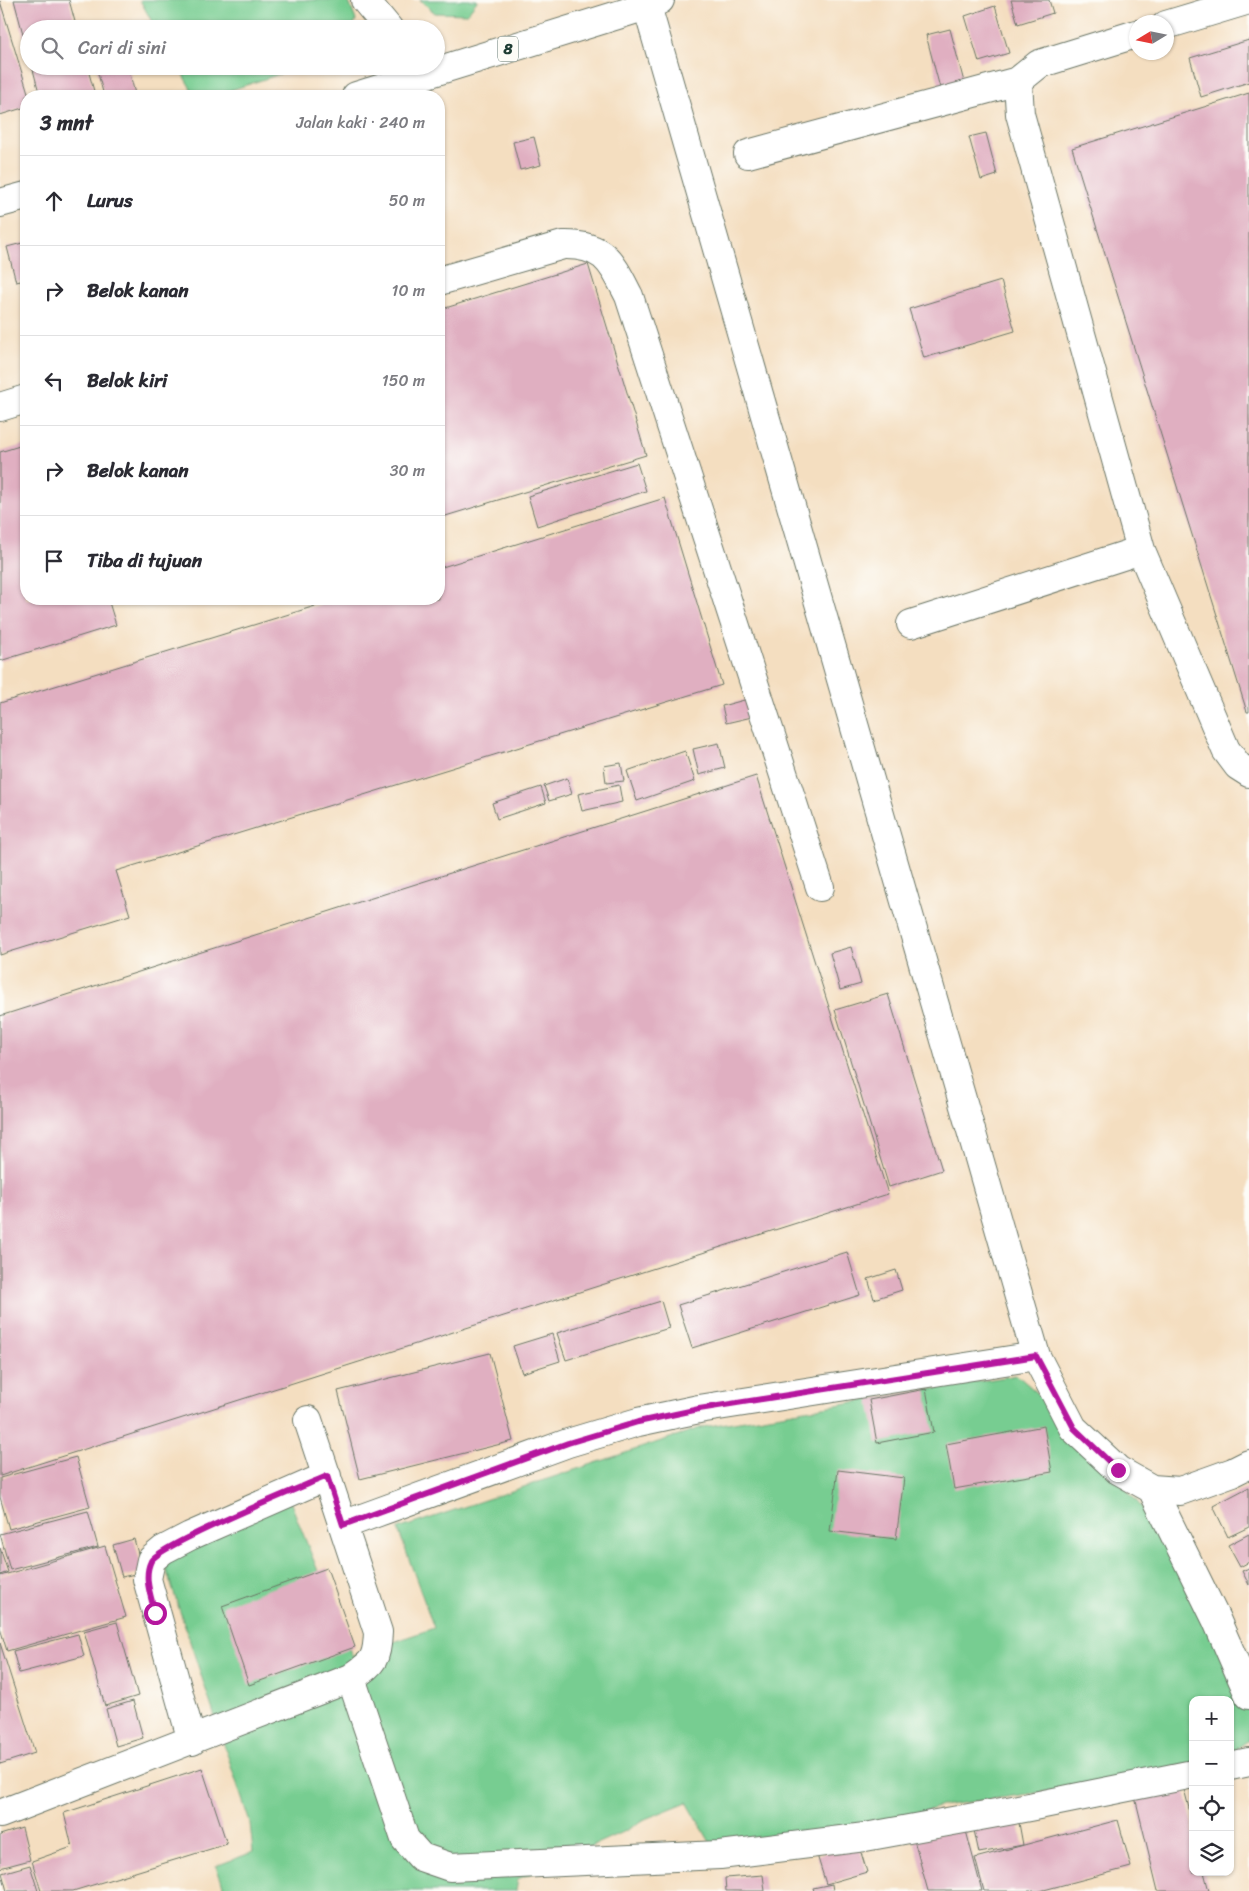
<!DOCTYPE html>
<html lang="id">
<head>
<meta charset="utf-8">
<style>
	:root { --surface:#fff; --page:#f7f7f7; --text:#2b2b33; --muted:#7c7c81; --line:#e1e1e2 }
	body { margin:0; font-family:Sriracha,sans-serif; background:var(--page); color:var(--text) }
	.controls { position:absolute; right:15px; bottom:15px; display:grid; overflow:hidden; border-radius:10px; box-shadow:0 1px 4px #0004 }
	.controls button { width:45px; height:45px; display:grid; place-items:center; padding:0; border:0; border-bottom:1px solid var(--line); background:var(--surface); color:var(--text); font:25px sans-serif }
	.compass { position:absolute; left:1129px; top:15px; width:45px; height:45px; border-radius:50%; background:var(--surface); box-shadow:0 1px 4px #0004; rotate:260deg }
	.stop { position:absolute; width:15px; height:15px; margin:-11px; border:4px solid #b5179e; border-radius:50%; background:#fff }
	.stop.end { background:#b5179e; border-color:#fff; box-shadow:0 1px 5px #0008 }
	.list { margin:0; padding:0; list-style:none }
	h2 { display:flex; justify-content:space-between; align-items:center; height:65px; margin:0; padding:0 20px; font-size:21px }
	h2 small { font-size:16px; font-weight:400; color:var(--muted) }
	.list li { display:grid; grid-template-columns:32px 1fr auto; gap:15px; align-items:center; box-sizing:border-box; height:90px; padding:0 20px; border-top:1px solid var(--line) }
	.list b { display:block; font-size:19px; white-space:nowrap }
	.list em { font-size:16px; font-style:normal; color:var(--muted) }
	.icon { flex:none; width:28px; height:28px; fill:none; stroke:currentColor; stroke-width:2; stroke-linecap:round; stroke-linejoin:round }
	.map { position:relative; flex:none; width:1249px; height:1891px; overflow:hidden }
	.search { position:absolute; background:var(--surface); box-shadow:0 1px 4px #0004; left:20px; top:20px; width:425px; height:55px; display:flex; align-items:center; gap:12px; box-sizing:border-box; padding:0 18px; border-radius:28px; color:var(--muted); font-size:19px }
	.panel { position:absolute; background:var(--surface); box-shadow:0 1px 4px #0004; left:20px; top:90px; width:425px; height:515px; border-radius:20px }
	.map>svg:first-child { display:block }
</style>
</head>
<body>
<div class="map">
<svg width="1249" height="1891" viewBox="0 0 1249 1891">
	<rect width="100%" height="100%" fill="#fdfcf7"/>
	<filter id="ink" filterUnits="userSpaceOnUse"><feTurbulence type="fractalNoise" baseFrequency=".02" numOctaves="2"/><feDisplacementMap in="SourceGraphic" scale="10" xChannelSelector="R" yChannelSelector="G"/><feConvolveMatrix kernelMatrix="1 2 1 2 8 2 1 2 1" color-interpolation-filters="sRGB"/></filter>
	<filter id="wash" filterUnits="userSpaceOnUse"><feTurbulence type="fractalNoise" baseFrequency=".0096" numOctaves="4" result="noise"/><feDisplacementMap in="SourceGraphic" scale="20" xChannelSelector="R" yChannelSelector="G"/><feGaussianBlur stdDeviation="1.12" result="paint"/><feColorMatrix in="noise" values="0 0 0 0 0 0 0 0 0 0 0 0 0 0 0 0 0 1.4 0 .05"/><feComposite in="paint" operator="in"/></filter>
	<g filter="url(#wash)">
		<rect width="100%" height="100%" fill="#f4dec0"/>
		<path fill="#77cd91" stroke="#4b8562" d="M140,0H348L356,20L352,29H156Z
			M420,0H477V1L467,14L435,13Z
			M178,66H304L213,96H195Z
			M1017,1375L1049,1403L1114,1475L1201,1576L1249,1693V1740L1230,1753V1700H1193V1763L1101,1784L941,1806L867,1831L715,1851L687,1802L645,1819L627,1830L518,1879L516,1891H225L216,1866L253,1852L250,1823L161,1554L290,1501L352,1656L434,1628L398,1529L703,1427Z"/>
		<g id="blocks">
			<path fill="#e0afc1" d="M14,0H69L77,29H29L28,53Z
				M1011,0H1049L1053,13L1018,24Z
				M0,1L29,96H26V107L0,115Z
				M995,6L1009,53L979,62L965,16Z
				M950,29L964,82L940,88L926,35Z
				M1249,40V82L1201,97L1190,58Z
				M32,66H87L94,91L75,96H40Z
				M96,66H128L135,94L126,96H104Z
				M1249,93V712H1247L1072,148Z
				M986,133L997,175L981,180L969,137Z
				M534,137L541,165L520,170L513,142Z
				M26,242V280L16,282L7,247Z
				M588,264L646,455L439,518V310Z
				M1001,281L1015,331L924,358L909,309Z
				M26,444V599H108L116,625L0,661V452Z
				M637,463L646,491L537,526L528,496Z
				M665,498L722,685L116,871L130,915L0,955V703L338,599H439V568Z
				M748,699L752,717L726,723L722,706Z
				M719,743L725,768L699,775L693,749Z
				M685,751L695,781L637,801L627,771Z
				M621,763L624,781L606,783L604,766Z
				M756,776L888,1194L0,1476V1016Z
				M567,778L572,794L549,801L544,786Z
				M619,785L622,802L582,811L578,794Z
				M541,787L546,803L497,819L492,803Z
				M851,947L861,984L840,990L830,953Z
				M888,994L942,1170L889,1187L835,1010Z
				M847,1252L860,1295L692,1348L678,1305Z
				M896,1270L902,1290L874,1299L868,1279Z
				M661,1301L669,1328L566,1360L557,1333Z
				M552,1334L560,1361L522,1373L513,1346Z
				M490,1353L513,1441L360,1479L338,1391Z
				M926,1389L934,1432L877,1443L869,1400Z
				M1044,1426L1052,1472L954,1489L946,1444Z
				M76,1457L90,1507L9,1529L0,1497V1478Z
				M838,1470L904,1478L896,1539L830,1531Z
				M1249,1487V1527L1228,1537L1213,1506Z
				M88,1511L98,1547L10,1570L0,1534Z
				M1249,1534V1562L1240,1567L1228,1545Z
				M134,1539L143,1572L122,1577L113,1545Z
				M105,1546L126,1617L7,1651L0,1628V1576Z
				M0,1548L8,1572L0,1575Z
				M327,1568L355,1647L249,1685L222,1606Z
				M1249,1568V1585L1242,1571Z
				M117,1622L138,1696L105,1706L84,1631Z
				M78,1634L84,1656L19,1673L13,1651Z
				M0,1643L35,1753L0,1764Z
				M133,1701L143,1738L116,1746L106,1709Z
				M202,1768L227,1844L73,1891H41L32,1861L72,1847L64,1813Z
				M1182,1781L1193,1824V1872H1204L1209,1891H1158L1134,1793Z
				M1017,1812L1023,1845L979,1853L972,1821Z
				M1118,1820L1131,1867L1040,1891H984L975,1858Z
				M965,1827L982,1891H928L914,1840Z
				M22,1828L30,1860L0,1868V1835Z
				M858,1843L867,1872L826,1884L817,1855Z
				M30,1865L38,1891H7L2,1873Z
				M763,1875L765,1891H726L725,1878Z
				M832,1884L833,1891H814L813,1888Z"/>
		</g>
	</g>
	<g filter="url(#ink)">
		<use href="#blocks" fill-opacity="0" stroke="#6a7565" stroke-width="1"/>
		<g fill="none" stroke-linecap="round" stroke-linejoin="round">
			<g stroke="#6a7565" stroke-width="30">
				<path id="minor" d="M365,0L389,29
					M647,6L1036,1356L1073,1428L1118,1470L1152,1489L1180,1491L1233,1472L1249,1464
					M1166,25L1249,0
					M1136,34L1039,64L1018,81L1020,114L1141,550
					M748,154L1018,81
					M439,281L563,245C605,244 612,263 629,296L820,887
					M0,407L26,399
					M911,624L1141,550L1226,750L1238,766L1249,773
					M1152,1489L1216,1619L1249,1695
					M343,1525L568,1443L638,1422L699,1409L1036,1356
					M351,1678L405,1839L421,1857L450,1867L720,1855L865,1837L1029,1807L1193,1774
					M192,1741L147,1579L151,1560L163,1550L190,1536L327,1476
					M1230,1766L1249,1762
					M0,1814L351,1678C373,1662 377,1661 378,1632L308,1420"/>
			</g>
			<g stroke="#6a7565" stroke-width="30">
				<path id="highway" d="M356,96L647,6L660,0
					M0,203L26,196"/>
			</g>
			<use href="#minor" stroke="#fff" stroke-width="28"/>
			<use href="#highway" stroke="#fff" stroke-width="28"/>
		</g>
	</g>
	<g fill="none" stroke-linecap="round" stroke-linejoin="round" filter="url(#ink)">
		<path stroke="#b5179e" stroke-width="6" d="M155,1613C151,1596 143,1577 151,1561C160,1544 300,1488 327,1476L343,1525L568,1443L638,1422L699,1409L1036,1356L1074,1428L1118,1470"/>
	</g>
	<g text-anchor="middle" stroke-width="4" stroke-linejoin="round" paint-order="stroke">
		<rect fill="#fdfcf7" stroke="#62766e" stroke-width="1" x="498" y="36.5" width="20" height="25" rx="4"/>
		<g font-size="15" font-weight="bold" fill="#1f3d34">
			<text x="508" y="54">8</text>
		</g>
	</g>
</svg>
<div class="controls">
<button>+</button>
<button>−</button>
<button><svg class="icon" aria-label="locate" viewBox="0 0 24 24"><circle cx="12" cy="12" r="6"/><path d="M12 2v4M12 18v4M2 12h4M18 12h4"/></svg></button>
<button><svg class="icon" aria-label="layers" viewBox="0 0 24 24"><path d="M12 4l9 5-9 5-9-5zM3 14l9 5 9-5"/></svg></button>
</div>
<svg class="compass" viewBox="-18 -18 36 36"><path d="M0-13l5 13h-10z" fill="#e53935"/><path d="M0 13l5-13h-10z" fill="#7c7c81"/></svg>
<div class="stop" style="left:155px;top:1613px"></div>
<div class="stop end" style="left:1118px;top:1470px"></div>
<div class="search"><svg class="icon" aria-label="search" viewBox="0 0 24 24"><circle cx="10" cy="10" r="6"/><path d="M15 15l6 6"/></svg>Cari di sini</div>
<section class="panel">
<h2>3 mnt<small>Jalan kaki · 240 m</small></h2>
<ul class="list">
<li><svg class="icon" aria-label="ahead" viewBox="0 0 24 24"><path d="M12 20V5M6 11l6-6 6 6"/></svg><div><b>Lurus</b></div><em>50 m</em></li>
<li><svg class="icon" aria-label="right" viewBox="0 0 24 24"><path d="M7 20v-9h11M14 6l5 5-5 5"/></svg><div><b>Belok kanan</b></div><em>10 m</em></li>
<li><svg class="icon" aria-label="left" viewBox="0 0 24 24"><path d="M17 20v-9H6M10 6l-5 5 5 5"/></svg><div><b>Belok kiri</b></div><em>150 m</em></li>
<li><svg class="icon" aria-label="right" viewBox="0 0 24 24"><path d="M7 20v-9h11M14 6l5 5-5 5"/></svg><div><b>Belok kanan</b></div><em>30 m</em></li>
<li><svg class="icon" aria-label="arrive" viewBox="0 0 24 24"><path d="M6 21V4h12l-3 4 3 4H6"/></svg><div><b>Tiba di tujuan</b></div></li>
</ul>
</section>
</div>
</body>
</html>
